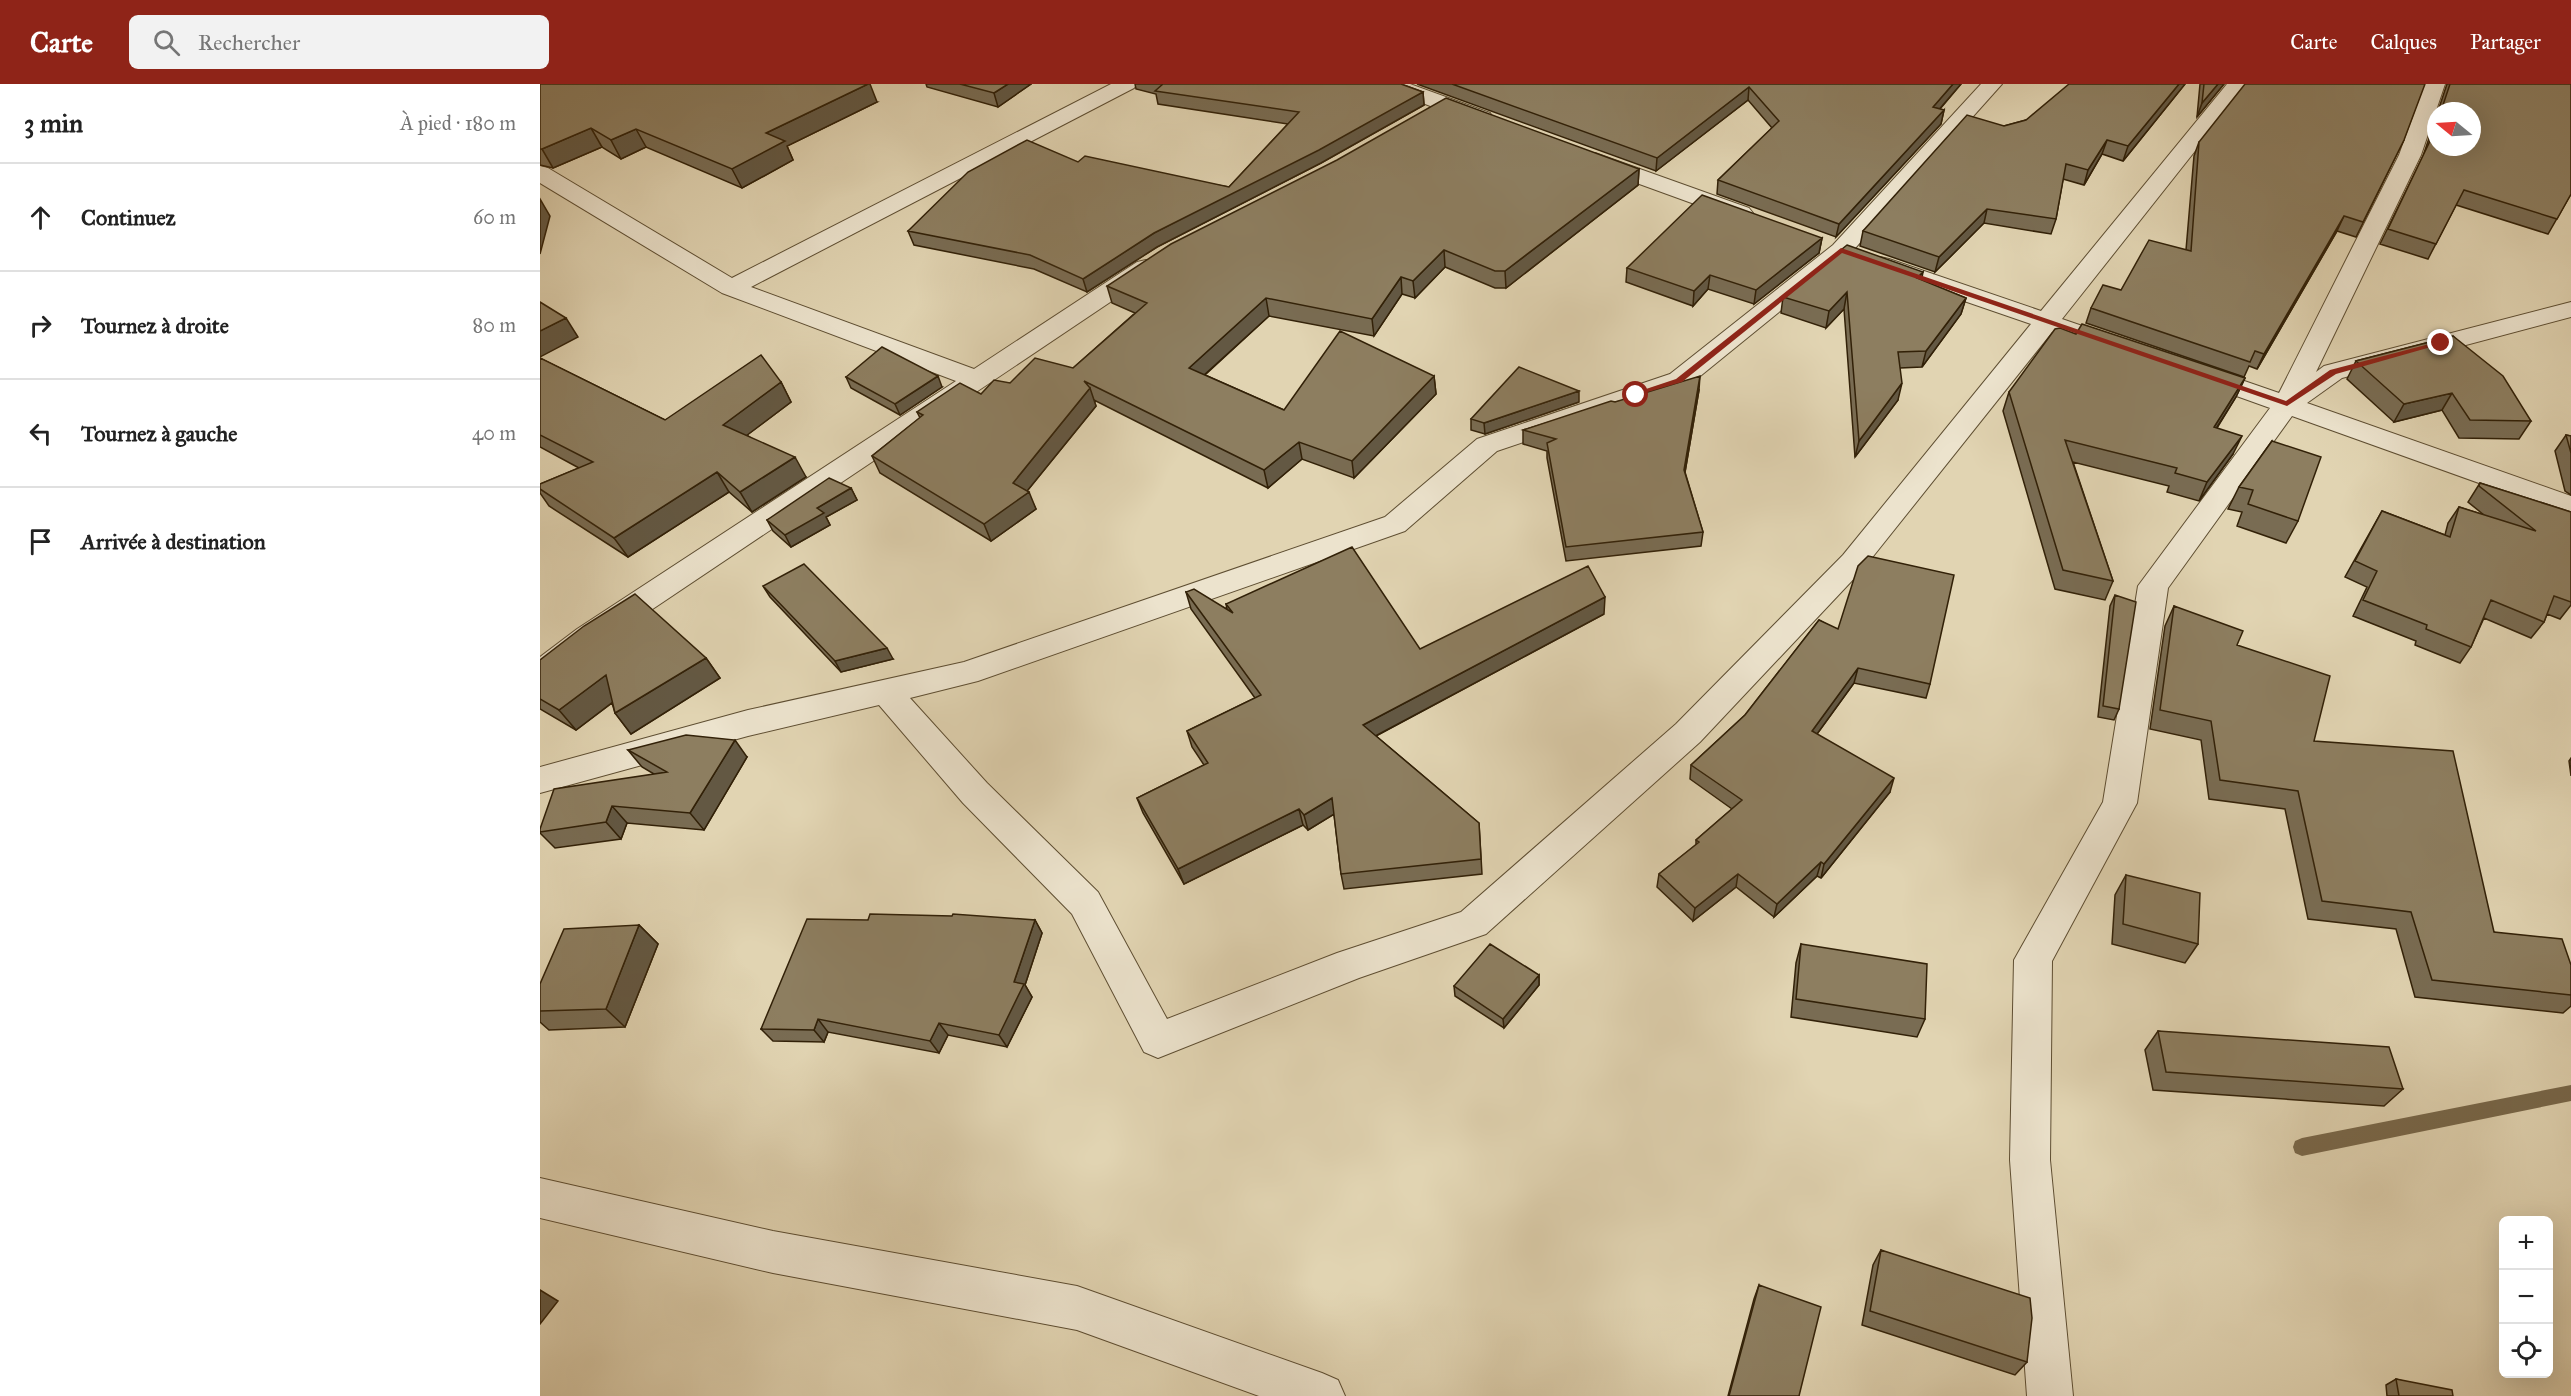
<!DOCTYPE html>
<html lang="fr">
<head>
<meta charset="utf-8">
<style>
	:root { --surface:#fff; --page:#f2f2f2; --text:#222; --muted:#767676; --line:#e0e0e0; --accent:#8f2418 }
	body { margin:0; font-family:"IM FELL Great Primer",serif; background:var(--page); color:var(--text) }
	.controls { position:absolute; right:18px; bottom:18px; display:grid; overflow:hidden; border-radius:9px; box-shadow:0 6px 24px #0002 }
	.controls button { width:54px; height:54px; display:grid; place-items:center; padding:0; border:0; border-bottom:2px solid var(--line); background:var(--surface); color:var(--text); font:30px sans-serif }
	.compass { position:absolute; left:1887px; top:18px; width:54px; height:54px; border-radius:50%; background:var(--surface); box-shadow:0 6px 24px #0002; rotate:288deg }
	.stop { position:absolute; width:18px; height:18px; margin:-14px; border:4px solid #8f2418; border-radius:50%; background:#fff }
	.stop.end { background:#8f2418; border-color:#fff; box-shadow:0 2px 6px #0008 }
	.list { margin:0; padding:0; list-style:none }
	h2 { display:flex; justify-content:space-between; align-items:center; height:78px; margin:0; padding:0 24px; font-size:26px }
	h2 small { font-size:20px; font-weight:400; color:var(--muted) }
	.list li { display:grid; grid-template-columns:39px 1fr auto; gap:18px; align-items:center; box-sizing:border-box; height:108px; padding:0 24px; border-top:2px solid var(--line) }
	.list b { display:block; font-size:22px; white-space:nowrap }
	.list em { font-size:20px; font-style:normal; color:var(--muted) }
	.icon { flex:none; width:33px; height:33px; fill:none; stroke:currentColor; stroke-width:2; stroke-linecap:round; stroke-linejoin:round }
	.map { position:relative; flex:none; width:2031px; height:1312px; overflow:hidden }
	header { display:flex; align-items:center; gap:36px; box-sizing:border-box; height:84px; padding:0 30px; background:var(--accent); color:#fff }
	header strong { font-size:28px }
	nav { display:flex; gap:33px; margin-inline-start:auto; font-size:21px }
	.search { width:420px; height:54px; background:var(--page); display:flex; align-items:center; gap:15px; box-sizing:border-box; padding:0 21px; border-radius:9px; color:var(--muted); font-size:22px }
	main { display:flex }
	aside { flex:1; background:var(--surface) }
	.map>svg:first-child { display:block }
</style>
</head>
<body>
<header>
<strong>Carte</strong>
<div class="search"><svg class="icon" aria-label="search" viewBox="0 0 24 24"><circle cx="10" cy="10" r="6"/><path d="M15 15l6 6"/></svg>Rechercher</div>
<nav><a>Carte</a><a>Calques</a><a>Partager</a></nav>
</header>
<main>
<aside>
<h2>3 min<small>À pied · 180 m</small></h2>
<ul class="list">
<li><svg class="icon" aria-label="ahead" viewBox="0 0 24 24"><path d="M12 20V5M6 11l6-6 6 6"/></svg><div><b>Continuez</b></div><em>60 m</em></li>
<li><svg class="icon" aria-label="right" viewBox="0 0 24 24"><path d="M7 20v-9h11M14 6l5 5-5 5"/></svg><div><b>Tournez à droite</b></div><em>80 m</em></li>
<li><svg class="icon" aria-label="left" viewBox="0 0 24 24"><path d="M17 20v-9H6M10 6l-5 5 5 5"/></svg><div><b>Tournez à gauche</b></div><em>40 m</em></li>
<li><svg class="icon" aria-label="arrive" viewBox="0 0 24 24"><path d="M6 21V4h12l-3 4 3 4H6"/></svg><div><b>Arrivée à destination</b></div></li>
</ul>
</aside>
<div class="map">
<svg width="2031" height="1312" viewBox="0 0 2031 1312">
	<rect width="100%" height="100%" fill="#e1d4b2"/>
	<filter id="stains"><feTurbulence type="fractalNoise" baseFrequency=".00333" numOctaves="4"/><feColorMatrix values="0 0 0 0 .2 0 0 0 0 .09 0 0 0 0 .02 0 0 0 .5 -.17"/></filter>
	<radialGradient id="worn" r=".72"><stop offset=".6" stop-color="#630" stop-opacity="0"/><stop offset="1" stop-color="#630" stop-opacity=".3"/></radialGradient>
	<g fill="none" stroke-linecap="round" stroke-linejoin="round">
		<path fill="#78684b" fill-rule="evenodd" d="M2031,1001V1017L1762,1072L1755,1069L1753,1063L1755,1057L1762,1054Z"/>
		<g stroke="#5e4e32" stroke-width="2">
			<path id="minor" d="M571,0H597L594,4L211,203L434,285L597,178L606,176L615,178L618,183L615,188L59,561L11,598L0,602V573L37,545L416,297L182,209L0,99V82L8,84L192,194Z
				M841,0H870L950,29L953,34L950,39L942,40L934,39L844,4Z
				M1441,0H1462L1309,171L1148,302L957,367L865,447L438,597L370,614L447,699L558,808L627,935L797,869L921,828L1136,640L1303,471L1491,240L1331,185L1328,180L1331,175L1340,173L1349,175L1501,227L1687,0H1708L1522,235L1589,258L1593,263L1589,268L1580,271L1571,268L1512,248L1323,485L1160,658L946,850L819,894L618,974L604,968L532,830L423,719L339,621L208,652L0,709V683L208,626L424,578L845,433L937,355L1130,290L1293,161Z
				M1885,0H1905L1881,71L1776,288L1784,282L2031,218V233L1802,294L1767,319L2031,412V432L1752,332L1628,504L1597,719L1512,877L1510,1076L1533,1312H1487L1470,1076L1474,876L1563,718L1598,502L1730,324L1649,295L1645,289L1649,283L1658,281L1739,309L1859,71Z
				M1055,69L1209,124L1213,129L1209,134L1201,136L1193,134L1047,81L1044,76L1047,71Z
				M0,1094L233,1147L537,1202L782,1289L798,1296L805,1312H719L537,1246L233,1189L0,1134Z"/>
		</g>
		<use href="#minor" fill="#ece3cd" fill-rule="evenodd"/>
	</g>
	<path fill="#796c53" stroke="#322108" stroke-width="1.5" d="M0,0L337,18L247,62L253,76L202,104L106,63L81,75L62,63L13,84L0,81Z
		M386,0H491L458,23L387,3Z
		M595,0H861L883,8L884,21L781,79L617,163L547,208L494,185L374,161L368,147L538,78L689,103L748,40L618,20L616,10L596,5Z
		M877,0H1421L1400,25L1404,26L1401,40L1296,153L1177,110L1178,96L1232,44L1208,16L1116,87Z
		M1645,0L1583,77L1562,70L1544,101L1523,95L1516,135L1511,150L1444,139L1395,188L1320,162L1323,147L1464,42L1486,36Z
		M1660,0H1684L1657,33Z
		M1907,0H2031V110L2008,150L1916,121L1888,175L1840,160L1883,72L1896,34V63L1932,27H1898Z
		M1864,56L1816,153L1797,147L1717,285L1709,282L1704,293L1546,239L1551,224L1581,206L1646,166L1654,72L1659,58Z
		M1099,85L1098,101L966,204H955L905,183L875,214L862,210L834,252L729,232L665,291L744,326L894,292L896,310L814,394L762,375L728,404L554,316L556,322L487,407L496,425L451,457L340,389L332,372L380,334L377,328L441,310L470,299L533,284L595,229L572,219L567,202Z
		M1282,154L1279,169L1214,220L1168,205L1153,222L1086,198L1087,184Z
		M1381,196L1426,214L1421,230L1382,283L1360,284L1358,316L1315,373L1304,225L1286,244L1241,229L1243,213Z
		M1536,250L1705,294L1696,313L1677,344L1693,370L1659,417L1627,408L1629,402L1533,378L1573,497L1565,516L1515,505L1463,327L1469,308Z
		M1913,252L1991,337L1979,355L1919,354L1902,326L1854,338L1807,295L1816,277Z
		M0,274L125,336L241,298L251,318L207,351L266,393L212,428L189,408L88,473L9,422L0,409V400L39,384L0,363Z
		M306,293L402,303L360,331L311,304Z
		M1159,306L1145,388L1163,448L1161,462L1026,477L1007,374V367L983,360V346L1075,318Z
		M1039,318L945,350L931,346V335Z
		M2026,351L2031,352V411L2025,407L2015,367Z
		M1732,357L1758,437L1746,459L1697,442L1702,428L1688,425L1699,403Z
		M1940,399L2031,428V521L2020,535L2007,530L2004,538L1991,554L1944,534L1931,563L1920,579L1875,561L1876,557L1813,532L1827,503L1805,493L1842,427L1905,451L1908,439L1919,423L1944,431L1928,418Z
		M311,404L317,416L286,433L290,441L251,463L233,447L227,436Z
		M223,502L353,575L301,588L230,513Z
		M646,508L687,525L686,520L880,565L1064,530L836,652L939,739L942,790L804,805L801,790L794,730L768,746L763,741L644,800L603,729L597,714L664,681L652,663L647,647L715,614L651,525Z
		M1575,511L1579,625L1574,636L1558,633L1570,522Z
		M1634,522L1697,561L1774,657L1954,848L2031,881V922L2023,929L1875,913L1856,845L1768,835L1745,725L1669,715L1661,656L1610,645L1625,542Z
		M1279,536L1390,600L1386,614L1314,599L1277,650L1350,708L1281,794L1277,792L1234,833L1196,803L1153,837L1117,803L1119,790L1156,761V756L1192,725L1150,695L1151,681L1205,631Z
		M166,574L180,594L91,650L75,629L72,619L36,646L0,625V576Z
		M88,666L207,673L164,746L87,739L81,755L15,764L0,749V745L114,690L102,683Z
		M2031,674V692L2029,677Z
		M1586,791L1658,860L1645,879L1572,860L1575,811Z
		M328,836H495L502,849L485,901L492,913L467,963L408,951L399,969L288,948L284,958L233,957L221,945Z
		M99,841L118,860L85,943L9,946L0,938V900Z
		M1261,860L1385,935L1377,953L1251,933L1256,879Z
		M999,891V901L964,944L915,912L914,902Z
		M1618,947L1863,1005L1844,1022L1613,1006L1605,966Z
		M1341,1166L1487,1278L1475,1291L1322,1241L1333,1181Z
		M1219,1201L1259,1312H1188L1214,1215Z
		M1856,1295L1913,1312H1847L1846,1301Z"/>
	<path fill="#635843" stroke="#322108" stroke-width="1.5" d="M328,0H330L337,18L247,62L253,76L202,104L192,85L226,49Z
		M468,0H491L458,23L454,9Z
		M1413,0H1421L1390,36L1393,23Z
		M1639,0H1645L1583,77L1588,62Z
		M1678,0H1684L1657,33L1662,19Z
		M1209,3L1208,16L1116,87L1117,74Z
		M883,8L884,21L781,79L617,163L547,208L543,195L614,149Z
		M1404,26L1401,40L1296,153L1299,140Z
		M51,44L62,63L13,84L2,65Z
		M96,45L106,63L81,75L71,56Z
		M1567,56L1562,70L1544,101L1548,86Z
		M1099,85L1098,101L966,204L965,187Z
		M0,115L10,132L0,170Z
		M1447,125L1444,139L1395,188L1399,173Z
		M1804,132L1797,147L1717,285L1724,270Z
		M1282,154L1279,169L1214,220L1216,206Z
		M904,166L905,183L875,214L873,197Z
		M1383,188L1380,204L1377,194Z
		M1170,191L1168,205L1153,222L1154,207Z
		M861,193L862,210L834,252L832,235Z
		M1307,208L1304,225L1286,244L1289,227Z
		M726,214L729,232L653,301L649,284Z
		M1426,214L1421,230L1382,283L1386,267Z
		M26,234L38,253L0,273V247Z
		M398,292L402,303L360,331L355,320Z
		M894,292L896,310L814,394L812,377Z
		M1160,292L1159,306L1143,400L1144,386Z
		M1705,294L1696,313L1665,362L1674,343Z
		M241,298L251,318L194,361L183,341Z
		M1362,299L1358,316L1315,373L1319,357Z
		M550,304L556,322L483,412L489,408L496,425L451,457L444,440L473,399Z
		M1039,307V318L945,350L944,339Z
		M1912,309L1902,326L1854,338L1864,320Z
		M1702,352L1693,370L1659,417L1667,398Z
		M759,358L762,375L728,404L724,386Z
		M255,373L266,393L212,428L200,408Z
		M177,388L189,408L88,473L74,454Z
		M311,404L317,416L286,433L290,441L251,463L245,451L277,424Z
		M1065,513L1064,530L826,657L823,641Z
		M347,564L353,575L301,588L295,577Z
		M166,574L180,594L91,650L75,629Z
		M1318,584L1314,599L1269,661L1272,647Z
		M66,591L82,611L36,646L19,626Z
		M195,656L207,673L164,746L150,729Z
		M1354,694L1350,708L1281,794L1284,780Z
		M792,714L796,729L768,746L764,731Z
		M72,722L87,739L81,755L66,738Z
		M759,725L763,741L644,800L638,785Z
		M1281,778L1277,792L1234,833L1237,820Z
		M1198,790L1196,803L1153,837L1155,824Z
		M495,836L502,849L485,901L492,913L467,963L459,951L474,898Z
		M99,841L118,860L85,943L66,925Z
		M999,891V901L964,944L963,935Z
		M278,935L288,948L284,958L274,946Z
		M399,939L408,951L399,969L390,957Z
		M0,1206L18,1217L0,1240Z"/>
	<path fill="#8d7e60" stroke="#322108" stroke-width="1.5" d="M0,0H328L226,49L245,57L192,85L96,45L71,56L51,44L2,65H0Z
		M420,0H468L454,9Z
		M623,0H861L883,8L779,66L614,149L543,195L490,171L368,147L428,88L487,56L538,78L545,72L689,103L759,28L615,7Z
		M912,0H1413L1393,23L1404,26L1299,140L1178,96L1239,37L1209,3L1117,74Z
		M1529,0H1639L1588,62L1567,56L1548,86L1526,80L1516,135L1447,125L1399,173L1323,147L1427,31L1464,42L1486,36Z
		M1664,0H1678L1662,19Z
		M1705,0H1885L1864,56L1823,138L1804,132L1724,270L1715,267L1710,278L1551,224L1563,201L1581,206L1609,156L1651,167L1659,58Z
		M1910,0H2031V110L2017,135L1924,106L1896,160L1848,145L1890,57L1896,40V63H1932V27H1901Z
		M906,14L1099,85L965,187H955L904,166L873,197L861,193L832,235L726,214L649,284L744,326L800,247L894,292L812,377L759,358L724,386L544,297L550,304L473,399L489,408L444,440L332,372L383,331L377,328L420,299L441,310L454,296L470,299L495,274L533,284L607,219L567,202L631,160L797,76Z
		M1162,111L1282,154L1216,206L1170,191L1154,207L1087,184Z
		M1307,161L1383,188L1377,194L1426,214L1386,267L1358,268L1362,299L1319,357L1307,208L1289,227L1243,213Z
		M0,218L26,234L0,247Z
		M1542,240L1705,294L1674,343L1702,352L1667,398L1635,389L1637,384L1525,356L1573,497L1523,486L1469,308L1515,245L1520,244L1536,250Z
		M1913,252L1963,292L1991,337L1930,336L1912,309L1864,320L1816,277Z
		M342,263L398,292L355,320L306,293Z
		M221,271L241,298L183,341L255,373L200,408L177,388L74,454L0,405V400L53,378L0,351V274L125,336Z
		M979,283L1039,307L944,339L931,335Z
		M1160,292L1144,386L1163,448L1026,463L1007,359L1016,355L983,346L1071,317L1075,318Z
		M2026,351L2031,352V369Z
		M1732,357L1781,373L1758,437L1708,420L1713,406L1699,403Z
		M289,394L311,404L277,424L284,429L245,451L227,436Z
		M1940,399L2031,428V518L2014,512L2004,538L1951,516L1931,563L1886,545L1887,541L1823,516L1837,487L1815,477L1842,427L1910,453L1919,423L1996,447L1939,402Z
		M812,463L880,565L1048,482L1065,513L823,641L939,739L941,775L801,790L792,714L764,731L759,725L638,785L597,714L668,679L647,647L721,611L646,508L654,505L693,529L686,520Z
		M1328,472L1414,491L1390,600L1318,584L1272,647L1354,694L1284,780L1281,778L1237,820L1198,790L1155,824L1119,790L1159,758L1156,756L1202,716L1151,681L1205,631L1279,536L1298,545L1318,482Z
		M264,480L347,564L295,577L223,502Z
		M95,510L166,574L75,629L66,591L19,626L0,615V576L44,542Z
		M1575,511L1596,518L1579,625L1563,622Z
		M1634,522L1703,547L1697,561L1790,592L1774,657L1913,667L1954,848L2022,855L2031,881V911L1892,896L1871,828L1782,817L1758,707L1680,696L1671,637L1620,626Z
		M146,651L195,656L150,729L72,722L66,738L0,748V745L14,705L127,688L88,666Z
		M1586,791L1660,809L1658,860L1583,840Z
		M330,830L412,832L413,830L495,836L474,898L484,900L459,951L399,939L390,957L278,935L274,946L221,945L267,835L328,836Z
		M99,841L66,925L0,927V900L24,845Z
		M950,860L999,891L963,935L914,902Z
		M1261,860L1387,880L1385,935L1256,915Z
		M1618,947L1849,963L1863,1005L1626,988Z
		M1341,1166L1490,1214L1492,1234L1487,1278L1330,1227Z
		M1219,1201L1281,1223L1259,1312H1189Z
		M1856,1295L1912,1306L1913,1312H1859Z"/>
	<path fill="#8f2418" d="M1301,164L1746,317L1790,286L1901,257L1905,259L1796,290L1747,322L1302,169L1142,298L1094,312V309L1136,295Z"/>
	<rect width="100%" height="100%" filter="url(#stains)"/>
	<rect width="100%" height="100%" fill="url(#worn)"/>
</svg>
<div class="controls">
<button>+</button>
<button>−</button>
<button><svg class="icon" aria-label="locate" viewBox="0 0 24 24"><circle cx="12" cy="12" r="6"/><path d="M12 2v4M12 18v4M2 12h4M18 12h4"/></svg></button>
</div>
<svg class="compass" viewBox="-18 -18 36 36"><path d="M0-13l5 13h-10z" fill="#e53935"/><path d="M0 13l5-13h-10z" fill="#767676"/></svg>
<div class="stop" style="left:1096px;top:311px"></div>
<div class="stop end" style="left:1901px;top:259px"></div>
</div>
</main>
</body>
</html>
